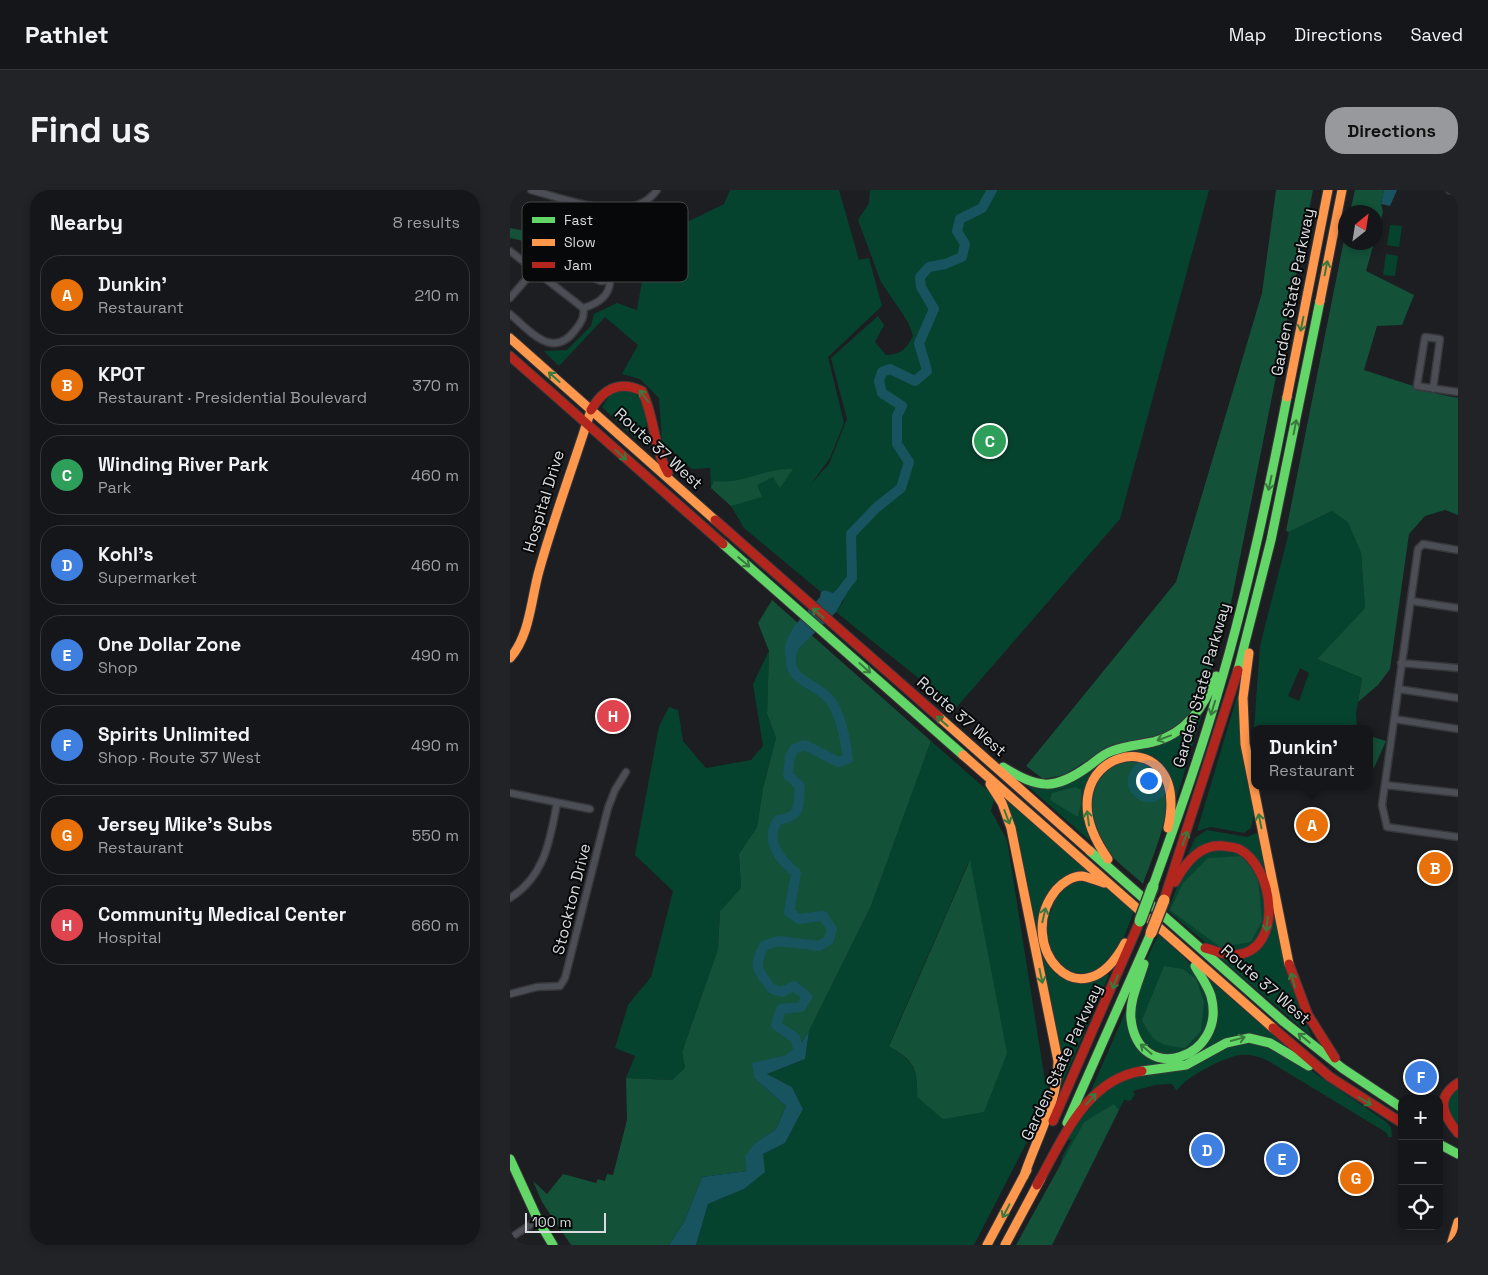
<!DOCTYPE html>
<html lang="en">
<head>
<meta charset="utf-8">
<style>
	:root { --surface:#151619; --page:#222326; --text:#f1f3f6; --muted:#9d9fa2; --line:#343538; --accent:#97999c }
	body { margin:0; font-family:"Space Grotesk",sans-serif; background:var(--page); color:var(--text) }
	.controls { position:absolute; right:15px; bottom:15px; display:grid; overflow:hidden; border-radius:10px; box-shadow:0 2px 8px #0003 }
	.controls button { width:45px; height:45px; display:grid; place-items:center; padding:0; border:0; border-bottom:1px solid var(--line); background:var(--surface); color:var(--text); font:25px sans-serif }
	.compass { position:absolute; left:828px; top:15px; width:45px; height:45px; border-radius:50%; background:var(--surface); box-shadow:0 2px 8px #0003; rotate:30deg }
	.scale { position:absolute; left:15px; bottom:12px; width:81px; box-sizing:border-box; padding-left:5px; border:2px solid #d9dbde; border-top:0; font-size:14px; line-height:18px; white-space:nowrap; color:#d9dbde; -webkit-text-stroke:4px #070809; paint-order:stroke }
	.you { position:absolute; left:638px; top:590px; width:18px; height:18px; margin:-12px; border:4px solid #fff; border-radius:50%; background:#1a73e8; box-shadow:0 0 0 8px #1a73e833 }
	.badge { display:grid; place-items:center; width:32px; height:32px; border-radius:50%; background:var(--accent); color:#fff; font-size:16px; font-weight:700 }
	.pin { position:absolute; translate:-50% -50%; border:2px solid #fff; box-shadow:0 1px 5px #0006 }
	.popup { position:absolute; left:741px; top:535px; width:122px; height:65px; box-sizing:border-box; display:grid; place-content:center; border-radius:10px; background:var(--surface); filter:drop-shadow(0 1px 4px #0005); font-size:16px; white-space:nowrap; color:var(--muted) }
	.popup b { font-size:19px; color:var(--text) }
	.popup::after { content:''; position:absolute; left:50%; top:100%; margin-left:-10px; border:10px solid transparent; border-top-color:var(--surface) }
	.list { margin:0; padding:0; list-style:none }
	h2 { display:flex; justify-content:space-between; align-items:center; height:65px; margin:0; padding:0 20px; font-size:21px }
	h2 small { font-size:16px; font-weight:400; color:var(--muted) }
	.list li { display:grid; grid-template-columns:32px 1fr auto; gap:15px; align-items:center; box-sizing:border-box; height:80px; margin:0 10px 10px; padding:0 10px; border:1px solid var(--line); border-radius:20px }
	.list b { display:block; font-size:19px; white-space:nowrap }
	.list p { margin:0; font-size:16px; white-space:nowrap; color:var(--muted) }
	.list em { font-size:16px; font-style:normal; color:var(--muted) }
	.icon { flex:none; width:28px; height:28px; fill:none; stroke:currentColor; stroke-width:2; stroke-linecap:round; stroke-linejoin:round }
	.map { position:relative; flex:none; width:948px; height:1055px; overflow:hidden; border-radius:20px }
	header { display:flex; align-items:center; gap:30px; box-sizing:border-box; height:70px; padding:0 25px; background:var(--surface); border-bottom:1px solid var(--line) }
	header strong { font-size:24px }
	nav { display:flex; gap:28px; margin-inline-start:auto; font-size:18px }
	.intro { display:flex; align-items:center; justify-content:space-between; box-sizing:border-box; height:120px; padding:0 30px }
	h1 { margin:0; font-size:35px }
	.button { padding:12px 22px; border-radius:20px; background:var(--accent); color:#111; font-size:18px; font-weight:700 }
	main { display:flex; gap:30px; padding:0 30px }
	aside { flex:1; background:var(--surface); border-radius:20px; box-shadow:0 2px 8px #0003 }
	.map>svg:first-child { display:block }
</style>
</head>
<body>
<header>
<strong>Pathlet</strong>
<nav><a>Map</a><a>Directions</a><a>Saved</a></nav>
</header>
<div class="intro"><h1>Find us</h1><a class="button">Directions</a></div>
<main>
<aside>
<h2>Nearby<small>8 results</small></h2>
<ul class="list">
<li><span class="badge" style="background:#e8710a">A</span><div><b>Dunkin'</b><p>Restaurant</p></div><em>210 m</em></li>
<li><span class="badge" style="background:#e8710a">B</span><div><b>KPOT</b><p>Restaurant · Presidential Boulevard</p></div><em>370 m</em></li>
<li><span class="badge" style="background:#2e9e5b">C</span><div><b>Winding River Park</b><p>Park</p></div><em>460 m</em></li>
<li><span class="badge" style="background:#3f7fe0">D</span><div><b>Kohl's</b><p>Supermarket</p></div><em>460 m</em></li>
<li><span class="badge" style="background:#3f7fe0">E</span><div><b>One Dollar Zone</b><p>Shop</p></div><em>490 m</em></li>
<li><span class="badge" style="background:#3f7fe0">F</span><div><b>Spirits Unlimited</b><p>Shop · Route 37 West</p></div><em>490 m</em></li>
<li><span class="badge" style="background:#e8710a">G</span><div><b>Jersey Mike's Subs</b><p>Restaurant</p></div><em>550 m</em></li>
<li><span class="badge" style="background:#e0444e">H</span><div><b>Community Medical Center</b><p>Hospital</p></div><em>660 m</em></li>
</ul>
</aside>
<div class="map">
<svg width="948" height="1055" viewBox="0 0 948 1055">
	<rect width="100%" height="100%" fill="#1c1e21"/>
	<path fill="#06432e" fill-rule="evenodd" d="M220,0H329L349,70L359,68L372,116L318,167L334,233L320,268L301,294L319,274L337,229L321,168L368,126L374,135L365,152L376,165C392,164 396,159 403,146L398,132L371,92L348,30L359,13L360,0H699L610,329L446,518L326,422L333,412L341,386L323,403L315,400L311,402L234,338L221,316L201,298L200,278L182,279L152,252L149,208L130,189L112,184L128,155L95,127L49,176L34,161L57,160L81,136L84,124L107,113L127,120L132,91L110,79L127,64L154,48L150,38L169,24L177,32L214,14Z
		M880,35L892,36L889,57L877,55Z
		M876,64L888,66L885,86L873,85Z
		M113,200C120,202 127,203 131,210C137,219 139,240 132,249L125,248L92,217L100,205Z
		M822,321L838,331L851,363L855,418L807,469L852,488L846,523L847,539L744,538L750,456L779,342ZM790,478L799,483L789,511L778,506Z
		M259,461L257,524L266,548L253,598L247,637L229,664L231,698L210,721L208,759L172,862L175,878L162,890L116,888L125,866L105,858L118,815L141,787L163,701L125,665L149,536L159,517L168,520L173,551L196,578L241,570L253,556L243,494Z
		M729,500L745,621L741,638L734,643L701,637L687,641Z
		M693,521L666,610L574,630L580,651L513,592L529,597L592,570L651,553Z
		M421,551L485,607L481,621L497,650L535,891L542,903L464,1055H186L198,1014L234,999L253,964L275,953L293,919L282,897L257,884L295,869L299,841L361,716ZM459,671L407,907C408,876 403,873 379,855Z
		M497,611L583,685L567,684L530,726L550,785H599L549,901Z
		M697,640L737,647L749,642L792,825L802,847L710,768C740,772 743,764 760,741L746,667L730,655L678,664L685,648Z
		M703,659L728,661L748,685L755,718L753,740L737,760L702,758L658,721L670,689L680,674Z
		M568,689L596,698L624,721L611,755L599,772L579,784L556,781L544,769L535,737L549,699Z
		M649,745L674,767L685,780L699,812L696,841L671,866C664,865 654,866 647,864C607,849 632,771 649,745Z
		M699,789L779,859L749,846L681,870L624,879L580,903L620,811V841L653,872L701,847Z
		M740,850L790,873L875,931L881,937L882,947H878L877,943L760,872C751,867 741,864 730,865C715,867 673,888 667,901L662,894L645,895L623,901L625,905L620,911L614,910L609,920L603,915L574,932L550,976L553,965L562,949L556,951L566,934L600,895L722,853Z
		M948,896V936L936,917L944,899Z"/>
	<path fill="#135139" d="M766,0H803L719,423L694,500L678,527L654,544L602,555L554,585L533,589L516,576L666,392L752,103Z
		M845,0H874L871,14L873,22L866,48V22H840Z
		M0,38L94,56L89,68L0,48Z
		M835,45L836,52L864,53L856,81L904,105L892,135L867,136L854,180L928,204L948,208V325L935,320L915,326L899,344L880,479L868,495L848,512L852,488L807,469L855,418L851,363L838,332L822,321L779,342L776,341Z
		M283,279L270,298L263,287L247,295L252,307L221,316L201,298L204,291C234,295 253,278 283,279Z
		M262,410L421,551L361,716L299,841L285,863L245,889L276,916L266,939L245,953L238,981L192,987L174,1032L159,1055H61L32,1012L23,991L37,1004L53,984L86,993L88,989L95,991L97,984L103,985L117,930L116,888L162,890L175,878L172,862L208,759L210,721L231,698L229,664L247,637L253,598L266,548L257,524L259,461L248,433Z
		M860,546L876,551L864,578L860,575Z
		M614,569C687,574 647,653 633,694C620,682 604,670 593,657C589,652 588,644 585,639C574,607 584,583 614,569Z
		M566,597L571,600V613L568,627L540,610L542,603Z
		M732,666L748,687L752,731L741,752L710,757L660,720L673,693L698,668Z
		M460,670L497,863L474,922L433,929L407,907C408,878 404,871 379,856Z
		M654,776L673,779L686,789L694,812L691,841L675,858C649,855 644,854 632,830Z
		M604,914L609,920L542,1055H506L574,932Z"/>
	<path fill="#17545f" d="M874,0H887L880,16L871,14Z
		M340,386L344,391L326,422L287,460L283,470L277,471C267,447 296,424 310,407L311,402L315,400L323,403Z
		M299,841L295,869L257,884L282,897L293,919L275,953L253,964L255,982L234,999L198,1014L186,1055H159L174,1032L192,987L237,981L235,966L245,953L266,939L276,916L245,889L242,873L285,863Z"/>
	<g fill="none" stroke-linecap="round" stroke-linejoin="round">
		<path stroke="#17545f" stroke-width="10" d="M334,398L342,388L341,344L366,318L391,298L399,272L387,254V226L392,216L372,203L369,191L372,182L380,179L405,191L417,181L409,153L424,119L411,97L410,87L419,77L435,74L452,67L455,54L447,41L450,29L472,18L482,0
			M281,867L289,861L285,848L266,835L271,819L291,817L297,807L284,796L272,802L262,799C249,782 242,777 254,756L268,751L309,756L319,750L322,739L313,726L289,729L279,722L286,683C270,670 254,650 268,630C292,626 288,617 290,596L278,585L280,567L284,559L295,555L328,572L338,569C336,553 331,530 324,516C310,490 271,494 283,459"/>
		<g stroke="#37383b" stroke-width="9">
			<path id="street" d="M21,0C57,9 121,37 147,0
				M939,0L948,2
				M0,61L73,118C75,125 71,133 66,139C43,171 20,141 0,124
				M93,77L98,80L100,90L91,91L86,89V81Z
				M0,108L25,79
				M73,118C87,114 100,107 100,90
				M923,199L930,149L915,147L907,196L948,202
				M948,360L913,354L908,359L872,615L877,637L948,647
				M901,411L948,418
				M891,473L948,478
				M888,499L948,508
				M884,529L948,539
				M875,595L948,603
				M0,603L80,619
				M0,708C35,686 40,650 47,613
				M0,804L27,797L50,796L55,788L98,618L105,600L116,582
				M0,1048L28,1030"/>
		</g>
		<g stroke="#37383b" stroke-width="11">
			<path id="fast" d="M213,354L453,565
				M728,480L761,350L810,111
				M493,577C529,599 544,601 579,576C587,570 593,564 602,561C615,556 629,555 643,552C676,544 694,517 706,486
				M580,661L774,832L832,878L892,918
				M643,696C666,632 689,568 708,502C737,405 758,306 777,207
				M634,774C629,791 619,811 621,829C629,898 718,868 701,806C698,796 690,785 685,776
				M632,881L676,875L716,853L739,848L760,853L799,876
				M557,933L641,743
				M929,954L948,964
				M0,969L28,1030L43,1055"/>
		</g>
		<g stroke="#37383b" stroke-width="11">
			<path id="slow" d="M810,111L832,0
				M0,148L205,330
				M777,207L818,0
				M739,463L733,508L735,554L779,774
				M0,468C20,446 21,409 29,381C44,327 64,274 81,220
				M429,527L580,661
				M453,565L763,838
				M480,594L492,613L501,638L548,871C548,913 527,947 514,986
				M598,669C521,561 684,520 658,638
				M594,693C587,691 579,687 572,686C562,686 552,693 546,700C503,753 570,837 615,753
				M477,1055L517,980
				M495,1055L531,988
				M941,1055L948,1032"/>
		</g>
		<g stroke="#37383b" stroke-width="11">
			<path id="jam" d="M0,166L213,354
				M81,220C93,199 109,190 132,201C145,227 143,257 158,283
				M205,330L429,527
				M665,692C675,673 690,653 714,656C718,657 725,657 729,659C764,677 775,761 725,765C716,766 704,760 695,758
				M654,710L728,480
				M779,774L798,825L825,868
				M763,838L820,887L892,933
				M948,893C925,908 933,925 948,943
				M543,931L630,731
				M527,995C552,951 576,889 632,881"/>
		</g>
		<use href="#street" stroke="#4c4e56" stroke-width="6"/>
		<use href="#fast" stroke="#63d668" stroke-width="9"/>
		<use href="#slow" stroke="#ff974d" stroke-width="9"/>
		<use href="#jam" stroke="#b3261e" stroke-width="9"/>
		<g stroke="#37383b" stroke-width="14" stroke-linecap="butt">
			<path id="fast-bridge" d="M630,731L643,696"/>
		</g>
		<g stroke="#37383b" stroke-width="14" stroke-linecap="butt">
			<path id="slow-bridge" d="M641,743L654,710"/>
		</g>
		<use href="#fast-bridge" stroke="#63d668" stroke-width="11"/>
		<use href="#slow-bridge" stroke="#ff974d" stroke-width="11"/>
	</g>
	<defs><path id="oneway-shaft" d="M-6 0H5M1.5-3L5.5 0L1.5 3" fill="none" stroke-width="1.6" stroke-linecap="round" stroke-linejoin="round" transform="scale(1.25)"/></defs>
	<g stroke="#3a793d">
		<use href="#oneway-shaft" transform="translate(816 78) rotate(-79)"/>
		<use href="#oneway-shaft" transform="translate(792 134) rotate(101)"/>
		<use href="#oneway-shaft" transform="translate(44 187) rotate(-138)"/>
		<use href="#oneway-shaft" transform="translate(134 206) rotate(-127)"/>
		<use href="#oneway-shaft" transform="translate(785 237) rotate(-79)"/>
		<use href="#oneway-shaft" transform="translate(111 265) rotate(42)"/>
		<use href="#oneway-shaft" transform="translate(760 293) rotate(102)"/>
		<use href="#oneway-shaft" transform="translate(234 372) rotate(40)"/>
		<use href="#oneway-shaft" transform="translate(308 423) rotate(-138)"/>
		<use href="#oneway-shaft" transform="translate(355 478) rotate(42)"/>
		<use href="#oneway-shaft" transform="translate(703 518) rotate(107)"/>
		<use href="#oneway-shaft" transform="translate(432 531) rotate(-139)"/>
		<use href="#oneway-shaft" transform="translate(654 548) rotate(160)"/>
		<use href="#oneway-shaft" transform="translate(497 627) rotate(69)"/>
		<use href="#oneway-shaft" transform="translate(578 628) rotate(-98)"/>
		<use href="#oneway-shaft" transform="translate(750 631) rotate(-101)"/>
		<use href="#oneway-shaft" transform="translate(675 648) rotate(-71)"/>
		<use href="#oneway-shaft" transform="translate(534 725) rotate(-77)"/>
		<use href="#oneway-shaft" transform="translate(757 734) rotate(97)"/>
		<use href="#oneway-shaft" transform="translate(531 786) rotate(78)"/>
		<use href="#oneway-shaft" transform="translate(783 790) rotate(-105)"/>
		<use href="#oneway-shaft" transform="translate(605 792) rotate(112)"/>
		<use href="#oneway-shaft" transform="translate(794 848) rotate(-141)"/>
		<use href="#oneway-shaft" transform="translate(728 849) rotate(-15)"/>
		<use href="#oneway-shaft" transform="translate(636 859) rotate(-139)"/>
		<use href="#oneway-shaft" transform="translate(581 909) rotate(-48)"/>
		<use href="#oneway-shaft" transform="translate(855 911) rotate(32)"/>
		<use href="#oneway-shaft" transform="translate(496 1021) rotate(118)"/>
	</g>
	<g text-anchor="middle" stroke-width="4" stroke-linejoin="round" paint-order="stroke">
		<g font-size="16" fill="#d9dbde" stroke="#070809">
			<text transform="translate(782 102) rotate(-79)" y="6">Garden State Parkway</text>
			<text transform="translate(149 258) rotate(42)" y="6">Route 37 West</text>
			<text transform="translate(33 311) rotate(-73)" y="6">Hospital Drive</text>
			<text transform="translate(691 495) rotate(-74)" y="6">Garden State Parkway</text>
			<text transform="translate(452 526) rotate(41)" y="6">Route 37 West</text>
			<text transform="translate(61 709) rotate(-76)" y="6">Stockton Drive</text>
			<text transform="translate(756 794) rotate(41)" y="6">Route 37 West</text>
			<text transform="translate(551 872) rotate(-65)" y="6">Garden State Parkway</text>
		</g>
	</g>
	<rect x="12" y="12" width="166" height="80" rx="8" fill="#070809" stroke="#464749" stroke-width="1"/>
	<rect x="22" y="27" width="23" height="6" fill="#63d668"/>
	<rect x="22" y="49" width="23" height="7" fill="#ff974d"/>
	<rect x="22" y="72" width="23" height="6" fill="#b3261e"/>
	<g font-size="14" fill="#d9dbde">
		<text x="54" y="35">Fast</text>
		<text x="54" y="57">Slow</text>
		<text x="54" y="80">Jam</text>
	</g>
</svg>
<div class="controls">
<button>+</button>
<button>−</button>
<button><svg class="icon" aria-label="locate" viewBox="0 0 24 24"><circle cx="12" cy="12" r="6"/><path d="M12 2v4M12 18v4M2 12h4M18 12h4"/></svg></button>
</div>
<svg class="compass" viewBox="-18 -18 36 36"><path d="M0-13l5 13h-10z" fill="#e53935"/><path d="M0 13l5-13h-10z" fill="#9d9fa2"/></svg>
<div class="scale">100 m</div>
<div class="you"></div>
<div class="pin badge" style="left:802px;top:635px;background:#e8710a">A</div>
<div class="popup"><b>Dunkin'</b>Restaurant</div>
<div class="pin badge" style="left:925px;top:678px;background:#e8710a">B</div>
<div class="pin badge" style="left:480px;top:251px;background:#2e9e5b">C</div>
<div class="pin badge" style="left:697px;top:960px;background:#3f7fe0">D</div>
<div class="pin badge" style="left:772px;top:969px;background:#3f7fe0">E</div>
<div class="pin badge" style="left:911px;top:887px;background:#3f7fe0">F</div>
<div class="pin badge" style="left:846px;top:988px;background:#e8710a">G</div>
<div class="pin badge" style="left:103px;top:526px;background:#e0444e">H</div>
</div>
</main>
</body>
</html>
